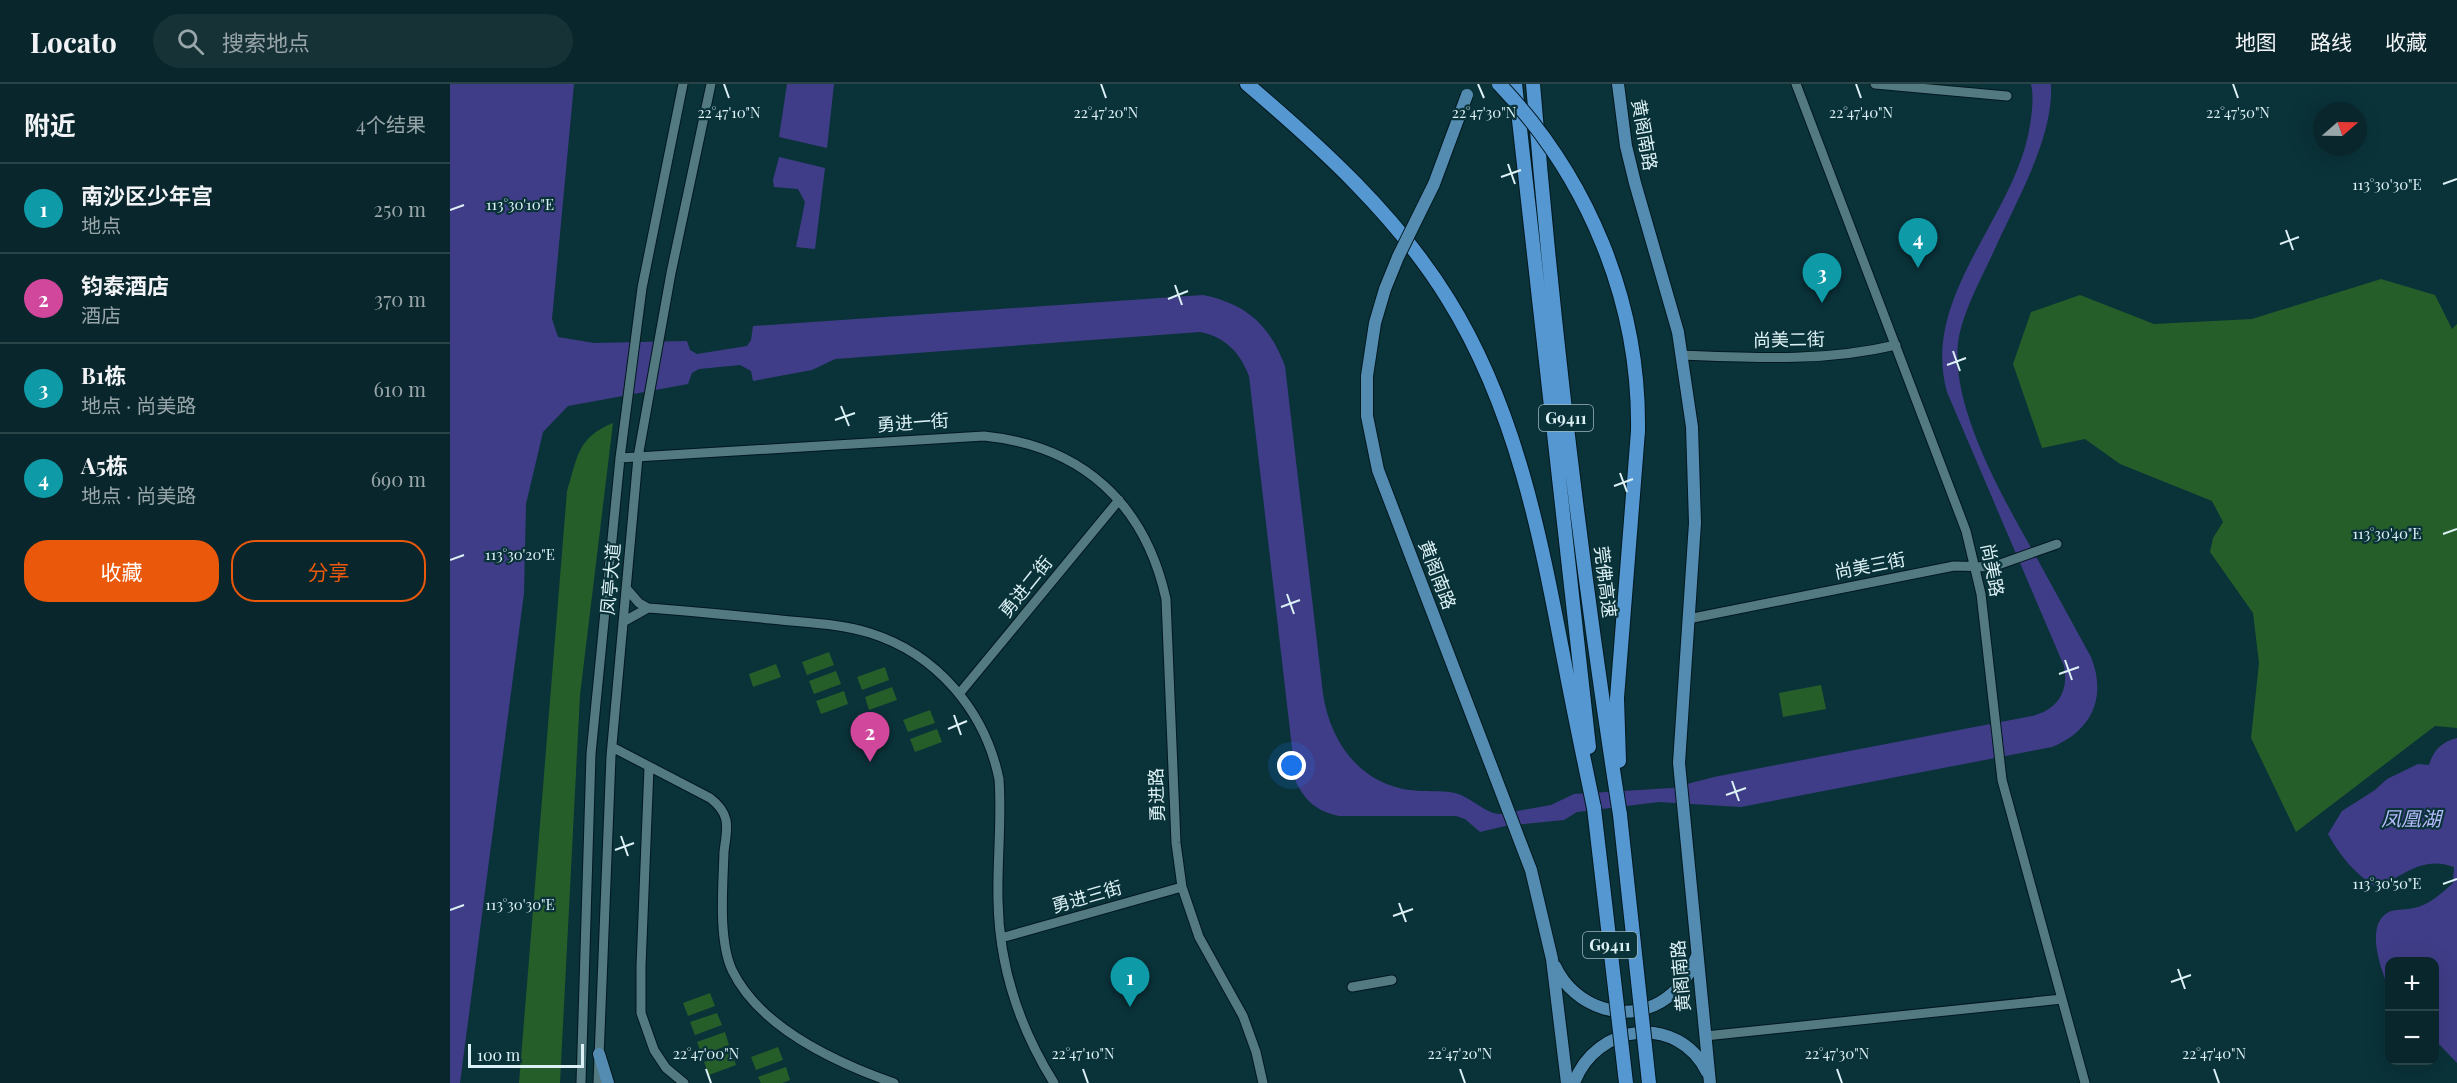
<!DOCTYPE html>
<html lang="zh">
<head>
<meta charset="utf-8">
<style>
	:root { --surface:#08262b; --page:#163237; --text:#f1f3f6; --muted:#98a5a9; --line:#294347; --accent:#ea580c }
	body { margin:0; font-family:"Playfair Display","Noto Sans SC",serif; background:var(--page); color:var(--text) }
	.controls { position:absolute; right:18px; bottom:18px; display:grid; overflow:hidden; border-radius:12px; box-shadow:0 6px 24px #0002 }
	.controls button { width:54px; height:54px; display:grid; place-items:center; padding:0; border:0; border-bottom:2px solid var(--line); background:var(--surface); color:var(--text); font:30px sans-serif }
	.compass { position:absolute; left:1863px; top:18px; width:54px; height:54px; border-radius:50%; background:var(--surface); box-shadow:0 6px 24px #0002; rotate:70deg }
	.scale { position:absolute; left:18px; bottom:15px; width:116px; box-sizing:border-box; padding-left:6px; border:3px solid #dcf1f5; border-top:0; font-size:16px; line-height:21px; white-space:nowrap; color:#dcf1f5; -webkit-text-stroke:4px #0a3239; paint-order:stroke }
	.you { position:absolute; left:842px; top:682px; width:21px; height:21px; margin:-15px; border:4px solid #fff; border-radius:50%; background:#1a73e8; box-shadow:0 0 0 9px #1a73e833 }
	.badge { display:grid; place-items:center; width:39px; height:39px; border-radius:50%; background:var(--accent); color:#fff; font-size:20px; font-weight:700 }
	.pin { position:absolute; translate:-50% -50px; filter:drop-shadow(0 2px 3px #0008) }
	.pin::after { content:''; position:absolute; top:32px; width:21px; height:18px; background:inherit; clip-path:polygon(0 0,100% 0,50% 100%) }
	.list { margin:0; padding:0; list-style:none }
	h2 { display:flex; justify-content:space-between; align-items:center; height:78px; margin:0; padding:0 24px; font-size:26px }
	h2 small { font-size:20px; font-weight:400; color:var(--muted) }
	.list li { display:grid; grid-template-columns:39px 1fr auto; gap:18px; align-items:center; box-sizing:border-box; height:90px; padding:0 24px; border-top:2px solid var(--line) }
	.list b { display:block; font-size:22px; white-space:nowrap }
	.list p { margin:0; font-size:20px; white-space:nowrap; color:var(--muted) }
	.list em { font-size:20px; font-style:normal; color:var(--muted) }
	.actions { display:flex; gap:12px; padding:18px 24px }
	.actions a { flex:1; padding:14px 0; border:2px solid var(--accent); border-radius:24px; text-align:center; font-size:21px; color:var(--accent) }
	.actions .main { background:var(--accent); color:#fff }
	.icon { flex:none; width:33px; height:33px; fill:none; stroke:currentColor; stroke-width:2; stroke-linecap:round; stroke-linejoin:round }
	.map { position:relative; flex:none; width:2007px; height:999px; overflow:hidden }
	header { display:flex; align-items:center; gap:36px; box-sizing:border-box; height:84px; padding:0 30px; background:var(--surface); border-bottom:2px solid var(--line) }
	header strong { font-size:28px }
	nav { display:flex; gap:33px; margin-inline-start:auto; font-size:21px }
	.search { width:420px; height:54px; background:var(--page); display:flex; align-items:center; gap:15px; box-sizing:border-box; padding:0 21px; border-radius:33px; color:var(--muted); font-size:22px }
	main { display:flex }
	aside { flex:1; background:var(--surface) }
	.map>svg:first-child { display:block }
</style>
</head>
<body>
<header>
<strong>Locato</strong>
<div class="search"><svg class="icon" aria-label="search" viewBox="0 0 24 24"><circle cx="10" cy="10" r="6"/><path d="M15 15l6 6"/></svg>搜索地点</div>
<nav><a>地图</a><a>路线</a><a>收藏</a></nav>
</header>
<main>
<aside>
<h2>附近<small>4个结果</small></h2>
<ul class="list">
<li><span class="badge" style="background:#0f9aa8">1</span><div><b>南沙区少年宫</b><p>地点</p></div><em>250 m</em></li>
<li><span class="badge" style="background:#d1479c">2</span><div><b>钧泰酒店</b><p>酒店</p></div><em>370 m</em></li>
<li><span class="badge" style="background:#0f9aa8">3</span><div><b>B1栋</b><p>地点 · 尚美路</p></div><em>610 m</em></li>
<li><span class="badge" style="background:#0f9aa8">4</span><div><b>A5栋</b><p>地点 · 尚美路</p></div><em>690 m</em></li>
</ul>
<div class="actions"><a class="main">收藏</a><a>分享</a></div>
</aside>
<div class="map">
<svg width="2007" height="999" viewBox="0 0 2007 999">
	<rect width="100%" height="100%" fill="#0a3239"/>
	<path fill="#265e29" d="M1931,195L1985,211L2002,245L2007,240V644L1985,642L1846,748L1801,654L1809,579L1803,529L1760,468L1763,454L1773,438L1762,417L1670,380L1635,355L1592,364L1563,280L1581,228L1630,211L1704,240L1802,235Z
		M163,339L130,611L110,999H69L117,407C128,372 127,354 163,339Z
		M379,568L384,581L357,591L352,578Z
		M326,580L331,593L303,603L299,590Z
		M435,583L439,596L412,606L407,593Z
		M386,587L391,600L364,610L359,597Z
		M1371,601L1376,625L1333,633L1329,609Z
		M442,603L447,616L419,626L415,613Z
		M394,607L398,620L371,630L366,617Z
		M480,626L485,639L458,648L453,636Z
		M487,645L492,658L465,668L460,655Z
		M260,909L265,922L238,932L233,919Z
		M267,929L272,941L245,951L240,938Z
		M275,948L279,961L252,971L247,958Z
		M328,963L333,976L306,986L301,973Z
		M282,968L286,981L259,991L254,978Z
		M336,983L340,996L332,999H311L308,993Z"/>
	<path fill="#403d88" d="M0,0H124L102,235L108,253L144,259L237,257L240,266L247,270L297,262L301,256L303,242L753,211C796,220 819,240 835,282L873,610C880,657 909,699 959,706C974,708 990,706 1005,709C1021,713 1036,730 1050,730L1101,721L1124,710L1222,704L1264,693L1582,632C1608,626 1619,607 1614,582L1497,308C1470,211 1566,133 1580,41C1582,28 1584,13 1581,0H1601C1604,51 1569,112 1548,158C1535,188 1512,227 1508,259C1501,324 1553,414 1584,469C1603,504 1622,538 1641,573C1657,613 1642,647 1602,663L1291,723L1209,718L1127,728L1114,736L1055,742L1030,748L1015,735L1006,732H889C867,727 856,718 846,698L799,292C790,268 775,253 750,248L385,275L362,286L303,297L301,287L290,281L249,285L242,289L238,300L118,322L93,348L76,420L74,509L10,999H0Z
		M337,0H384L377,64L329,53Z
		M329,73L375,84L365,165L346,163L355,118L348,105L324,103L323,96Z
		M2007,654V979L1985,956L1984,878H1940L1939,904C1931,886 1913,838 1941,827C1948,825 1957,826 1964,824C1979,821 1992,809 2003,799L2004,783C1971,771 1955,792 1926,803C1905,790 1890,772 1878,750L1892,727L1925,706L1937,695L1968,680L1979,681C1984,665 1992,658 2007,654Z"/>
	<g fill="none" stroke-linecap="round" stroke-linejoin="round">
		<g stroke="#00181e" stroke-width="11">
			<path id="minor" d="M1346,0L1516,447L1531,510L1552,696L1635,999
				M1425,0L1557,12
				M1232,271C1305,274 1375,278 1446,261
				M170,374L534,352C633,362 695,420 716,515L726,759L732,803L749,853L793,932L806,968L813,999
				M198,524C239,527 280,531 321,535C353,539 388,539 420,549C487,570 535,627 549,695C552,735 547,776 548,816C549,882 569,943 604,999
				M1238,535L1504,482L1542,483L1607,460
				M173,538L198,524L189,519L176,504
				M509,610L669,416
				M162,663L260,714C268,720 274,727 276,736C278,746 275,758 274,768C273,802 268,855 282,886C310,944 387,979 444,999
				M199,683L191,882V929L204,966L216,984L234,999
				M551,854L732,803
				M902,903L942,896
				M1255,952L1612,915
				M131,999L141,670L170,374L192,204L233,0
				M148,999L161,672L188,373L221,189L261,0"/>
		</g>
		<g stroke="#00181e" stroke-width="14">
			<path id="major" d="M1168,0L1176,62L1185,99L1228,248L1242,343L1245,439L1229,679L1260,999
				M917,292V332L928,386L1081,786L1102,875L1117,999
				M1105,882C1124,924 1179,943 1218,913C1232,903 1240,888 1247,872
				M149,970L158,999
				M1124,999C1146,939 1228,929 1257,988"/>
		</g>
		<g stroke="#00181e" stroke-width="16">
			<path id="highway" d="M797,0C871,63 947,132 998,215C1067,326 1091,455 1115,581C1124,629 1134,676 1144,724
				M1065,0L1139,663
				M1083,0C1103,244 1132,489 1170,731
				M1169,677L1167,614L1188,347"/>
		</g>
		<use href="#minor" stroke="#537981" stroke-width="9"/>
		<use href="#major" stroke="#548bb1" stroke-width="12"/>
		<use href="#highway" stroke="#5497d1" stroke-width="14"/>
		<g stroke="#00181e" stroke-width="14" stroke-linecap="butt">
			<path id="major-bridge" d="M917,292L925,239L935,205L948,173L984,100L1017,11"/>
		</g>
		<g stroke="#00181e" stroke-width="16" stroke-linecap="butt">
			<path id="highway-bridge" d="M1049,0C1138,93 1190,218 1188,347
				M1144,724L1176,999
				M1170,731L1199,999"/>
		</g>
		<use href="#major-bridge" stroke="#548bb1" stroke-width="12"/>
		<use href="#highway-bridge" stroke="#5497d1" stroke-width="14"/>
	</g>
	<path fill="none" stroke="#dcf1f5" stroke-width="2" d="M274,0L279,14M651,0L656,14M1028,0L1034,14M1406,0L1411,14M1783,0L1788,14M1058,80L1065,100M1051,93L1071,86M1993,100L2007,95M0,126L14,121M1836,146L1843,166M1830,160L1849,153M725,201L732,221M718,215L738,207M1503,267L1510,287M1497,281L1516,274M391,322L399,342M385,336L405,329M1170,389L1177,408M1164,402L1183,395M1993,450L2007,445M0,476L14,471M837,510L844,530M831,523L850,516M1615,576L1622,596M1609,590L1629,583M504,631L511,651M498,645L517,637M1282,697L1289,717M1276,711L1296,704M171,752L178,772M165,766L184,759M1993,800L2007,795M949,819L956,838M0,826L14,821M943,832L963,825M1728,885L1735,905M1721,898L1741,891M256,985L261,999M633,985L638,999M1010,985L1015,999M1387,985L1392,999M1764,985L1769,999"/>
	<g text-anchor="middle" stroke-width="4.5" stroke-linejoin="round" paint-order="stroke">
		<g fill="#0a3239" stroke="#9db8bd" stroke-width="1.5">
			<rect x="1089" y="321" width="54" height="26" rx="4.5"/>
			<rect x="1133" y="848" width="54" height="26" rx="4.5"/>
		</g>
		<g font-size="16" font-weight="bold" fill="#dcf1f5">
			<text x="1116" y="340">G9411</text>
			<text x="1160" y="867">G9411</text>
		</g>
		<g font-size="18" fill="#dcf1f5" stroke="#0a3239">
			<text transform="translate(1194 51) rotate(80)" y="6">黄阁南路</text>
			<text transform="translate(1339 256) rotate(-1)" y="6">尚美二街</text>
			<text transform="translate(463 339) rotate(-4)" y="6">勇进一街</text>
			<text transform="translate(1420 482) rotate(-11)" y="6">尚美三街</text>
			<text transform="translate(1542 486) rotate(79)" y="6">尚美路</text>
			<text transform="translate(987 491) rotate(69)" y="6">黄阁南路</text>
			<text transform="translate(161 495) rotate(-85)" y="6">凤亭大道</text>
			<text transform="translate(1155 498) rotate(83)" y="6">莞佛高速</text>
			<text transform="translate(576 503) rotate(-51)" y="6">勇进二街</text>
			<text transform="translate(707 711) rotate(-92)" y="6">勇进路</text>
			<text transform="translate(637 813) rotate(-16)" y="6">勇进三街</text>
			<text transform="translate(1231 892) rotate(-95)" y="6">黄阁南路</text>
		</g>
		<g font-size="20" font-style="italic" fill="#b7bbfb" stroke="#0a3239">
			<text x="1961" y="742">凤凰湖</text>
		</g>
	</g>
	<g font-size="15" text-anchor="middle" fill="#dcf1f5" stroke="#0a3239" stroke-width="4.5" stroke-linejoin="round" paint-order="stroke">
		<text x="279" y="34">22°47'10"N</text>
		<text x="656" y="34">22°47'20"N</text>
		<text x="1034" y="34">22°47'30"N</text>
		<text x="1411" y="34">22°47'40"N</text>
		<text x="1788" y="34">22°47'50"N</text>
		<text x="1937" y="106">113°30'30"E</text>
		<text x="70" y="126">113°30'10"E</text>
		<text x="1937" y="455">113°30'40"E</text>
		<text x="70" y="476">113°30'20"E</text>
		<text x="1937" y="805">113°30'50"E</text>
		<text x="70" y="826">113°30'30"E</text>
		<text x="256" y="975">22°47'00"N</text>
		<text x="633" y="975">22°47'10"N</text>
		<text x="1010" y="975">22°47'20"N</text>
		<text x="1387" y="975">22°47'30"N</text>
		<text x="1764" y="975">22°47'40"N</text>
	</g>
</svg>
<div class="controls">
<button>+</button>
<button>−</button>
</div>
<svg class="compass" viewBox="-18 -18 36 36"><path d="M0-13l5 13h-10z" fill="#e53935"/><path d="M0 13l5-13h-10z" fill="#98a5a9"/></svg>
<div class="scale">100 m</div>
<div class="you"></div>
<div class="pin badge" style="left:680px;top:923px;background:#0f9aa8">1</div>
<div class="pin badge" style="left:420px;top:678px;background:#d1479c">2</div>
<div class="pin badge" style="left:1372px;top:219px;background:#0f9aa8">3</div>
<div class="pin badge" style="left:1468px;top:184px;background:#0f9aa8">4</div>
</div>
</main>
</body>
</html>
